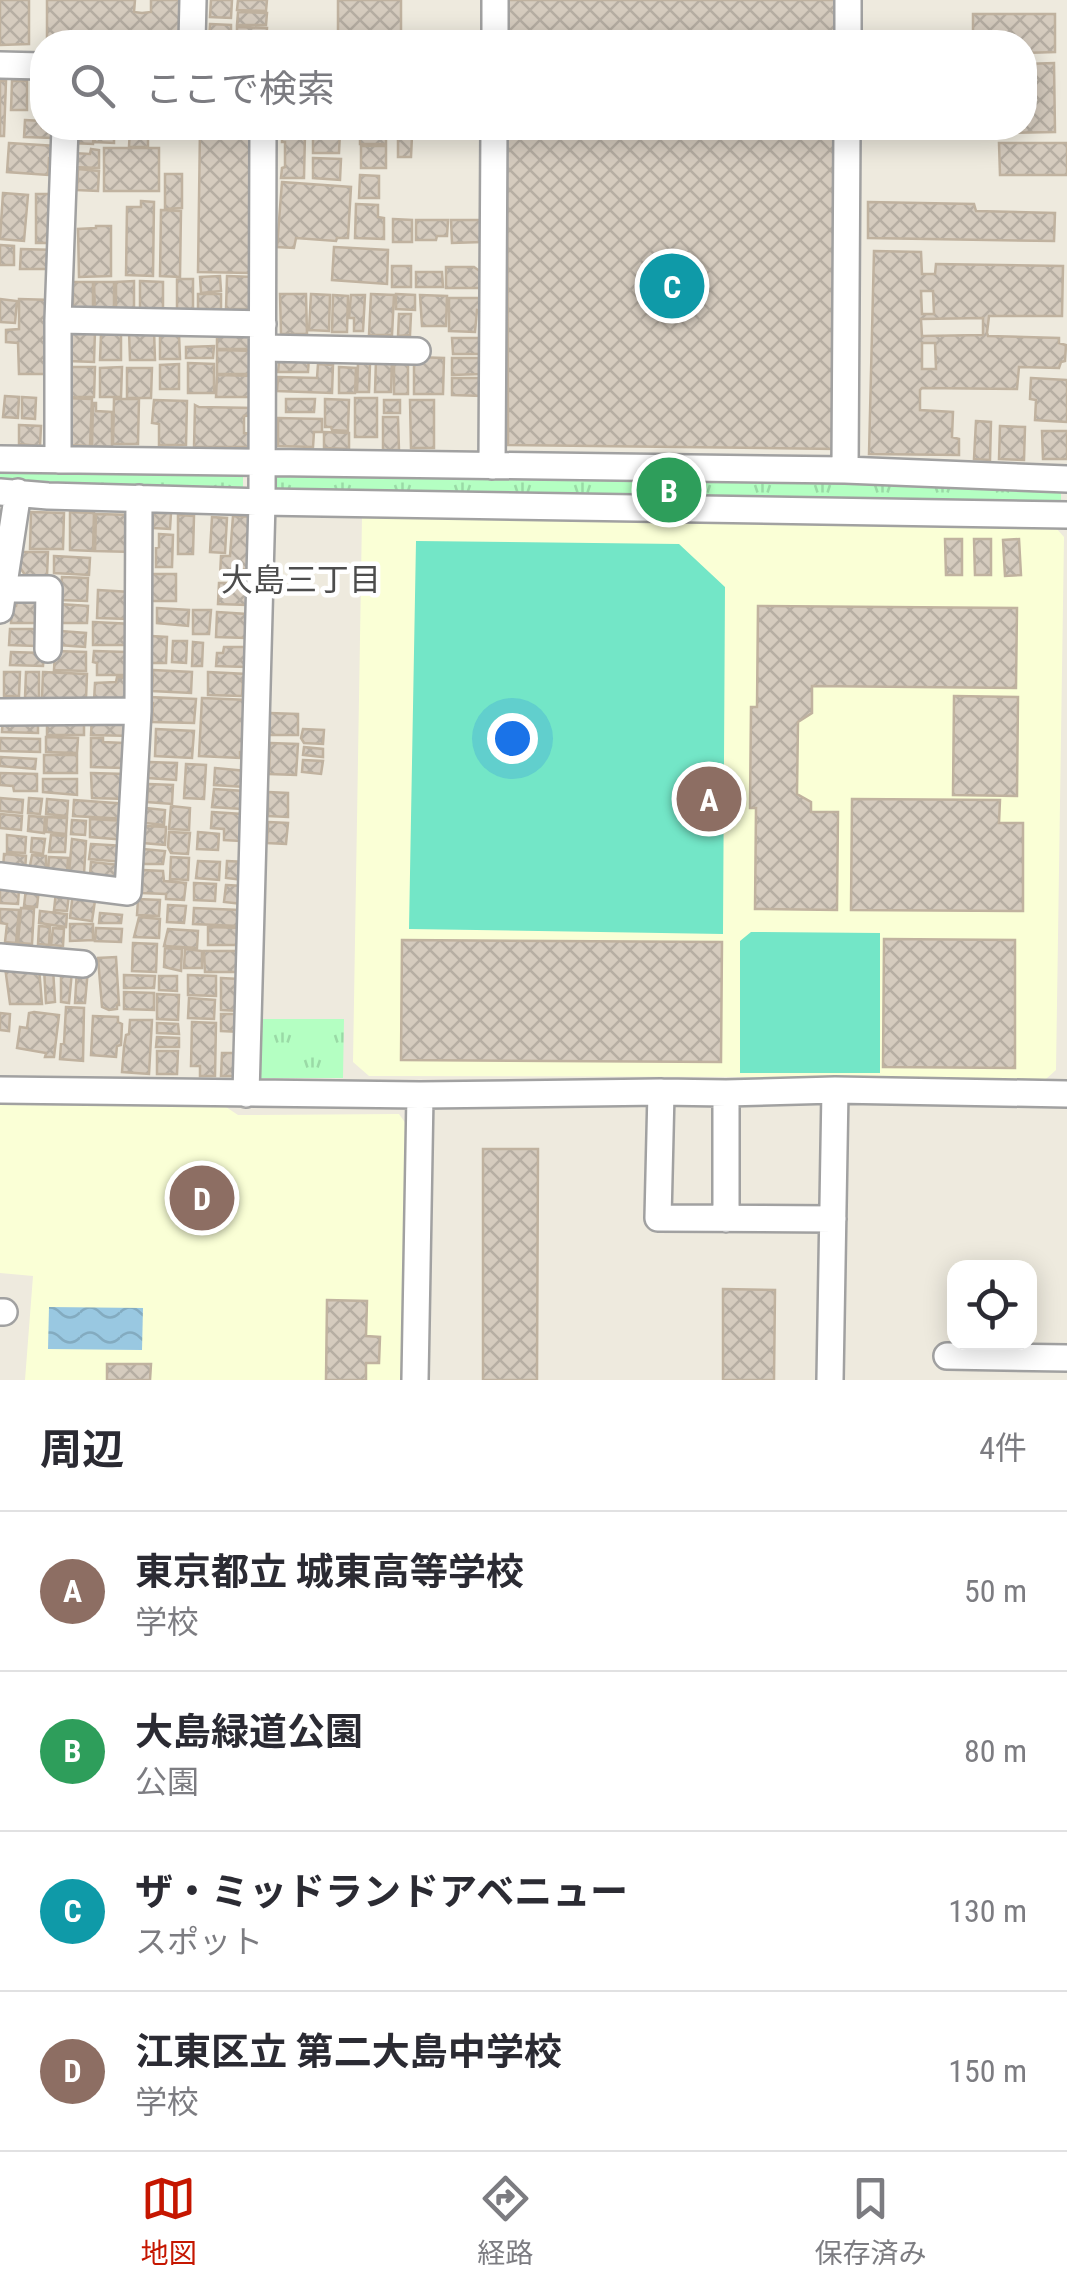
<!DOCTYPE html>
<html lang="ja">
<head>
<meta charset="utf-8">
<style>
	:root { --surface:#fff; --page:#f7f7f7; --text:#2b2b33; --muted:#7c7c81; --line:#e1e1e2; --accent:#c51600 }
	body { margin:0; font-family:"Roboto Condensed","Noto Sans JP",sans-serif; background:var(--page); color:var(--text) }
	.controls { position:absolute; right:30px; bottom:30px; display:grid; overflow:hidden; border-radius:20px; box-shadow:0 5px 25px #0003 }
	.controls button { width:90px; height:90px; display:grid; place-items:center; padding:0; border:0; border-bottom:2px solid var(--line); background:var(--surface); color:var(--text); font:50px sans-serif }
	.you { position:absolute; left:512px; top:738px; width:35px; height:35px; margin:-25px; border:8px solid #fff; border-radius:50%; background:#1a73e8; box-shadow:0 0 0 15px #1a73e833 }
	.badge { display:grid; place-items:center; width:65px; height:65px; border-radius:50%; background:var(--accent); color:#fff; font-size:32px; font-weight:700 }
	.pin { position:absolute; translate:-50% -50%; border:5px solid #fff; box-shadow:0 2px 10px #0006 }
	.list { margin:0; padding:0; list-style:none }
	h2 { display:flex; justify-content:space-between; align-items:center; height:130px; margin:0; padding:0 40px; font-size:42px }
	h2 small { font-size:32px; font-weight:400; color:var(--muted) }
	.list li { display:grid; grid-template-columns:65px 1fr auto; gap:30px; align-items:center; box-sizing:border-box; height:160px; padding:0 40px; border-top:2px solid var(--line) }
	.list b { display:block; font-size:38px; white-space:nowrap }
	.list p { margin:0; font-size:32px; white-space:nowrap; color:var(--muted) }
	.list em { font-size:32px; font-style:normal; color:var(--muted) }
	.icon { flex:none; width:55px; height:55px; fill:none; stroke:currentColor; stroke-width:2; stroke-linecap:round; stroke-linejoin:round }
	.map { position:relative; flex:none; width:1067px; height:1380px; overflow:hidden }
	.search { position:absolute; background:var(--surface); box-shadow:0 5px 25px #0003; left:30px; right:30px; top:30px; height:110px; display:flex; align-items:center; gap:25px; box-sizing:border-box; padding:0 35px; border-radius:40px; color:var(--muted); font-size:38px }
	.sheet { height:770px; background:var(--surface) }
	nav { display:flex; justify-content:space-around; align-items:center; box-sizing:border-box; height:140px; border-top:2px solid var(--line); background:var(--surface); font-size:28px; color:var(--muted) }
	nav a { display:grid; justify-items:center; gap:5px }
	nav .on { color:var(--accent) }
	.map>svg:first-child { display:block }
</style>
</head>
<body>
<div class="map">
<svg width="1067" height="1380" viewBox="0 0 1067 1380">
	<defs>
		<pattern id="park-tufts" width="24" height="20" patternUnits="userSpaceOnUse" patternTransform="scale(2.5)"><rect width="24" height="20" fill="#b4ffc2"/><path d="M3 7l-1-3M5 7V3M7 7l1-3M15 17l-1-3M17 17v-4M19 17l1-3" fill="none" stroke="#9adaa6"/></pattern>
		<pattern id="water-waves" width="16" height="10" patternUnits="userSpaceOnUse" patternTransform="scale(2.5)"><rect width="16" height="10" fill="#99c8e1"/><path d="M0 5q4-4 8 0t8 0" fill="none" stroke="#83abc0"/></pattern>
		<pattern id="building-cross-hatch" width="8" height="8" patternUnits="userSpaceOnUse" patternTransform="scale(2.5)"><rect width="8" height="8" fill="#d5cbbe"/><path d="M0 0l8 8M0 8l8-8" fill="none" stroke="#b6aea3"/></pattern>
	</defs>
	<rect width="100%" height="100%" fill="#eeeade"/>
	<path fill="#faffd6" d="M362,517L1056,528L1064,537L1056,1070L1046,1079L818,1077L369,1076L353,1062Z
		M0,1105L226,1107L238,1115L399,1114L406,1124L401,1380H25L33,1276L0,1273Z"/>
	<path fill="url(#park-tufts)" d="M0,465L243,472V491L0,486Z
		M277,472L1061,485V510L277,494Z
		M260,1019H344L343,1078H259Z"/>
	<path fill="#73e6c7" d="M416,541L679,544L725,587L723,934L409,929Z
		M751,932L880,933V1073H740V941Z"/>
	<path fill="url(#water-waves)" d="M49,1307L143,1308L142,1350L48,1349Z"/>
	<path fill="url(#building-cross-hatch)" stroke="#c0b29f" stroke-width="2.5" fill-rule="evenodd" d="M0,0H29V44L0,45Z
		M47,0H135L134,12L142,13L151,12V0H180V42H47Z
		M211,0H232L231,18L210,17Z
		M238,0H267L266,11L237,10Z
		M338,0H401V36H338Z
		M506,0H837V42H506Z
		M238,12L267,13L266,25H237Z
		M973,14H1055V52L1024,53V42H973Z
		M210,24L231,25V42H209Z
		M237,27L267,28L266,42H237Z
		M1054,63L1055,132L1005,133V128H1024V64Z
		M0,81H6L4,136H0Z
		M12,81H27V110H11Z
		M25,120L42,121V128H55L54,138L24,137Z
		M73,128H94L93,144L72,143Z
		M95,128H114V143L95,142Z
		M130,128H148V147H129Z
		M200,128H254L250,273L198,272Z
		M360,128H386V144H360Z
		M507,128H837L836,449L508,445Z
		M313,131L340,132L339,153H313Z
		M282,134H305L304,178H281L282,168L285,167V142H282Z
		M398,136H412L411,157H398Z
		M9,143L56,146L55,157L49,158L48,175L7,172Z
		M999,143H1067V175H1000Z
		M361,146H386V168H361Z
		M104,148H159V191H104Z
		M91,149L99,150V168L73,167L74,153L90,154Z
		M313,158L341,159L340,180L313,178Z
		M78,169L99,171L98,191L77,190Z
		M165,174H182V208L165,209Z
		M360,175L379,176V198H359Z
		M282,182L351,187L348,238H337L336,241L296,238L294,248L277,247Z
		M3,193L28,195L24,241L0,239Z
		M36,194H59L57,243H36Z
		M141,201L154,202L153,276L126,275L127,207H141Z
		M868,202L974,204L976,211L1055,213L1054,241L868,238Z
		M356,204L378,205V217L384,218V239L355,238Z
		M161,210L181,211L180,277L160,276Z
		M393,219L412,220V242H393Z
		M416,220H448L447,236H437L436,240H416Z
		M451,220H481L482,242L452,243Z
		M96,226H111V276L79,277L78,229L96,228Z
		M0,245L14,246V265H0Z
		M334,247L388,250L387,284L332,280Z
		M21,249L57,250L48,269H20Z
		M874,251L921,252L922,274H935L936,264L1063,266L1062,316H989L987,333L988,336L1059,338V343L1066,345L1065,361L1061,362L1059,368L1019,367L1017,389L922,388L920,390V410L953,412L952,437L959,439V455L869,454ZM921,291H933L934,314H922ZM983,318V335L922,336L921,319ZM922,343H935L936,369H922Z
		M392,266H411V287H392Z
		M446,267H474L481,272L480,288H446Z
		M416,272H442L443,287H416Z
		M220,276L221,291L201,293L200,277Z
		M227,276L254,277L250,309H226Z
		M177,279H193V309H177Z
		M134,281V312H116V282Z
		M140,281L163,282V310H140Z
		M73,282H93V313L73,314Z
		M94,282H114V312H95Z
		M198,294H221V309H198Z
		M280,294H306L307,334H281Z
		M311,294L330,295L329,331L309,330Z
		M371,294L394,295L392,335H369Z
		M396,294L415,295V310L396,309Z
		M333,295L348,296L347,332H332Z
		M351,295H365L363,331H354V318H349Z
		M420,295L447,296L446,326H422Z
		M449,298H483V311L477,310L475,332L449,331Z
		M0,299L17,301L15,323L0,322Z
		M19,299L53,300L52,374H19L18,343L6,342V330L19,329Z
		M399,314H411L410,335L398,336Z
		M217,328L256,331V349H217Z
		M110,329L121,330V360H100L101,334H109Z
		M154,330L155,360H130L129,331Z
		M95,331L94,362L68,361V332Z
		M160,334H179L180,359H160Z
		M452,338H481V354H453Z
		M214,346L213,358H186V347Z
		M217,350L256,351L253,374H217Z
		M283,356L309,357L308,372H278L279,362Z
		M414,357L444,358L443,394H414Z
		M452,358H482V374L452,375Z
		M376,359L392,360L391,392H375Z
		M394,359H408V394H394Z
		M188,363L214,364V393H188Z
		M358,363L370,364L369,392H357Z
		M179,364V389H160V365Z
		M318,364L333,365L332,393L277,391L278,377L317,378Z
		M70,367H95L94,397H69Z
		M122,367L121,397H100V368Z
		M339,367L356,368L355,393H339Z
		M127,368H152L151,398H127Z
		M217,375L256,376L250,397H216Z
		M452,378H482V396L452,395Z
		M1031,378L1067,380V422L1035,420L1036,400L1030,399Z
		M5,396L19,397L18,418L3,417Z
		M22,397L36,398L35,419L22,418Z
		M65,398L92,399L90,446L64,445Z
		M355,398H377V437H355Z
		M114,399H139L138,444H113Z
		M286,399H315L314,412H286Z
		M325,399L349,400L348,431L332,430L331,427H325Z
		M154,400L187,401L186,445H159V424L152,423Z
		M384,400H400V413H384Z
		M410,400H434V448H411Z
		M93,403H96V411L112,412V447L92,446Z
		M195,405L199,407L255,408V415L244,416V433L255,434L254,447H194Z
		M383,417H398L399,450H383Z
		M278,418L322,419V432H314L313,447L278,446Z
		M976,421L991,422L990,460L974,459Z
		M19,425L41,426L40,446L19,444Z
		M1000,426L1025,427L1024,460L999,459Z
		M1042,431H1067V459H1043Z
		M324,432L349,433V449L324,448Z
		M31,512L64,513L63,549H30Z
		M70,512L94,513L93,551L70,550Z
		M153,513H171L170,529L153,528Z
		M96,514L135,515L134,552L95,551Z
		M178,515L194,516L193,554H178Z
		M233,516L257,517L254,570L241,569L239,578L220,577L221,556H230Z
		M212,517L227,518L225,553L210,552Z
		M159,534L173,535L172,567H156V548L159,547Z
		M945,539H962V575H946Z
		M974,539H991V575H975Z
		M1019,539L1021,575L1005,576L1003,540Z
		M22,552H48L47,576L25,575L19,566Z
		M54,556L90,558L89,575L54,573Z
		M151,574H176V601H151Z
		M62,577L88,578L87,601L60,600Z
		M219,583H248L247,605L218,604Z
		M98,590L130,592L129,619L97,618Z
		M17,599H37L40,623H11L12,607L16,606Z
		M59,604L88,606L87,623H59Z
		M758,606L1017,608L1016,688L812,686V713L798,722L797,794L811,802V812H838L837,910L755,909L756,808H750L751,707H757Z
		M157,608L189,610L188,626L157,623Z
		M193,610H211L209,634H193Z
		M217,612L247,614L246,638L216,637Z
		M93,622L133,624L132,645H93Z
		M10,629H36V646L9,645Z
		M60,631L86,633L85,647L59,645Z
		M151,636L167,637L166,663H150Z
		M173,641H187L186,663L172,662Z
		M193,642L203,643L202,666H192Z
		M224,647H247L246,667L216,666L217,653H223Z
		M55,651L86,652V671L54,670Z
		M94,651L127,652L126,675H97V663L93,662Z
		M11,652L44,653L43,666L10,665Z
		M153,670L192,672L191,693L152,691Z
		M4,672H20L19,696H4Z
		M26,672H39V698H25Z
		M43,672L87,674L86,699L42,698Z
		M208,672L247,674V681H243L242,696L208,695Z
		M117,677L133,678V701H94L95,683L116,682Z
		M954,696L1018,697L1017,796L953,795Z
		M149,697L196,699L194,723L152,722L153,703L149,702Z
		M202,698L249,700L246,751L240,752V758L199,756Z
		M269,713L298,714V735H268Z
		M92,714L132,718V736L91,735Z
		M47,715L84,716V735H47Z
		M3,716L38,717V733L2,732Z
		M156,729L194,731L192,758L155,756Z
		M303,729L324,730L323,744L304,743L301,738Z
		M46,737L78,738L77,753L46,752Z
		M0,738L40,739V752L0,751Z
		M91,738H103V742L123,743L122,768L91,767Z
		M270,743L298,744L296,775L269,774Z
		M304,747L323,749V757L303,755Z
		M44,755H77V773H44Z
		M0,757L36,759L35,769L0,766Z
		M303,760L323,761L321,774L302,772Z
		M149,762L177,763L176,780L148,778Z
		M186,764L206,765L204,799L184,798Z
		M215,768L246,771L245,787L214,785Z
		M0,773L37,774V791H14L13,786L0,785Z
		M91,773L126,774V799L92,798Z
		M43,779H77V795L43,792Z
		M148,784L173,785L172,804L147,802Z
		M214,789L244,791L242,809L212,807Z
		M268,792L288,793V817L268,816Z
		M0,798L23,800L22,813L0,811Z
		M29,798L42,799L40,814L28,813Z
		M47,799L68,801L67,816L46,814Z
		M852,799L1000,800L999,823H1023V911L851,910Z
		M74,800L128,804L127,819L73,816Z
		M171,806L190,808L189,830L169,829Z
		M146,808L165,810L164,825L145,823Z
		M212,812L242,814L240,841L224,840V829L211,828Z
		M0,814L22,816L21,830L0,828Z
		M29,816L45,817L44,833L28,831Z
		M47,817L67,818L66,834L46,832Z
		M90,819L127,821L126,840L90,837Z
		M72,820L86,821L85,835L71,834Z
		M268,822L288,823L286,844L267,843Z
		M145,826L166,827L165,845L143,843Z
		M169,832L190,833L188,854L171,853L168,847Z
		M198,832L219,834L218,850L197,849Z
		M7,835L26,837L25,853L7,852Z
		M51,835L66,836L65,852H49Z
		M32,838L45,839L43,854L31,852Z
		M72,839L86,841L84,874H69Z
		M91,844L125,846L123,862L89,859Z
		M143,849L165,851L163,864H142Z
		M4,854L26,856L25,871L3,870Z
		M32,855L46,856V873L29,871Z
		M49,857L68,858L67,874L48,872Z
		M171,857L189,858L188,880L170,879Z
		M198,861L220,862L219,880L196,878Z
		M227,861L245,862L244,880L226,878Z
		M91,862L121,865L120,878L90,875Z
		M143,870L163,871L164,881L186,883L184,900L166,899V894L142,893Z
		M194,883L216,884L215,901L194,900Z
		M226,885L244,886L243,904L224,902Z
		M0,888L19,889L18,904L0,903Z
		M26,888L39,889L37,907L24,906Z
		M56,892L69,894L67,911L54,910Z
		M73,892L96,894L92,921L70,918Z
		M138,899L160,900L159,916L137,915Z
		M168,905L186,906L184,923L167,922Z
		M21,908L34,909L32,944L18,943Z
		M194,908L239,910V926L193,924Z
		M0,909L19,910L16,943L5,942L7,924L0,923Z
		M40,911L67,914L66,927L39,923Z
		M100,913L122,915L121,923H99Z
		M139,917L160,919L159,938L134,937Z
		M70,924H93V940L70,941Z
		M39,926L50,927L49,945L38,944Z
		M208,927L244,928L243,945H208Z
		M53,928L64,929L63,946L51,945Z
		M96,928L122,929L121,942L95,941Z
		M168,929L198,931L197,948L164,946Z
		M884,939L1015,940V1068L883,1067Z
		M402,940L722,942L721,1062L401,1060Z
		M133,943L157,944L156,972L132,971Z
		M165,948L182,949L181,971L164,967Z
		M185,949L202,951V968H184Z
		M204,951H243V972H205Z
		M116,957L119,1005H117V1009L109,1010L102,1007L98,958Z
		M5,967L39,968L42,1004H10Z
		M53,968L55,1002L46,1003L44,969Z
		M77,968L88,969L85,1003H75Z
		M61,969L72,971L69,1003L61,1002Z
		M124,975L155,976L154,988H124Z
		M188,975L216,976V996L188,995Z
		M159,976H177V991L159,990Z
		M221,978L239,979V1011L221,1010Z
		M124,992L154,993V1010L124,1009Z
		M157,994L179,995L178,1020L157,1019Z
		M189,998L215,1000L214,1019L188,1018Z
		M66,1007L84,1008L83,1061L60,1059L61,1044L64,1043Z
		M34,1012L59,1015L54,1057H45L46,1053L17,1048L20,1027L27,1028L29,1013Z
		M0,1013L10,1014L9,1031L0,1030Z
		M221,1014H242L241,1032L221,1031Z
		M93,1016L118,1017V1022L122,1024L121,1045L117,1046L116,1057L91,1055Z
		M130,1020H152L149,1074L122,1072L124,1047L126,1035L129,1034Z
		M192,1022L216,1023L215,1076H200V1066H191Z
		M157,1023L178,1024L179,1034L157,1033Z
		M157,1037L179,1038V1047H156Z
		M157,1051H178L177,1074H157Z
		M222,1053H241L240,1076H221Z
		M483,1149H538L537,1380H483Z
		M723,1289L775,1290L774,1380H723Z
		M327,1300L367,1301L366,1336L380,1337L379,1363H366V1380H326Z
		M107,1364H151L150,1380H107Z"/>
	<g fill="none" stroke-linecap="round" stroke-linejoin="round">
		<g stroke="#a1a1a1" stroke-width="30">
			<path id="minor" d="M192,42L193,0
				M495,42V0
				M848,42V0
				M0,65L42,66
				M58,320L263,324
				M263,348L417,351
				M0,459L845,470L1067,479
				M58,460V320L65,128
				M492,466L494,128
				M845,470L847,128
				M0,492L48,496L262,502L1067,515
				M4,589H49L48,649
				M0,610L18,492
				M0,712L138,711
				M0,876L128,892L138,711L139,498
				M0,957L83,964
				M0,1090L420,1095L661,1092L726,1093L835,1090L1067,1094
				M661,1092L658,1218L833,1219
				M726,1093V1219
				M246,1094L262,502L263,128
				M0,1312H4
				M947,1356L1067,1358
				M415,1380L420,1095
				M830,1380L835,1090"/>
		</g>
		<use href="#minor" stroke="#fff" stroke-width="25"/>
	</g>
	<g text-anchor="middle" stroke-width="9" stroke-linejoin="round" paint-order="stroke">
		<g font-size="32" fill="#4d4d4d" stroke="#fff">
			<text x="301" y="591">大島三丁目</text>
		</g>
	</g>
</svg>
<div class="controls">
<button><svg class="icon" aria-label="locate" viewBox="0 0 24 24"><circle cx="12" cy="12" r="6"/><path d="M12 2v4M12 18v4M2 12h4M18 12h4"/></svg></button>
</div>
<div class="you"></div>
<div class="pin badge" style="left:709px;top:799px;background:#8d6e63">A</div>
<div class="pin badge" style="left:669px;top:490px;background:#2e9e5b">B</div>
<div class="pin badge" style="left:672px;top:286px;background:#0f9aa8">C</div>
<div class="pin badge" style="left:202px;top:1198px;background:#8d6e63">D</div>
<div class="search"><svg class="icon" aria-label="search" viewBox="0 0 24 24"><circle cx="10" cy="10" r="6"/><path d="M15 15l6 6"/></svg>ここで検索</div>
</div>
<section class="sheet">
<h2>周辺<small>4件</small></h2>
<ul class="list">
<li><span class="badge" style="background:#8d6e63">A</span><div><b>東京都立 城東高等学校</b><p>学校</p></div><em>50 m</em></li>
<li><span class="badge" style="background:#2e9e5b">B</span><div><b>大島緑道公園</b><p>公園</p></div><em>80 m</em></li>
<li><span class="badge" style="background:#0f9aa8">C</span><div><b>ザ・ミッドランドアベニュー</b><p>スポット</p></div><em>130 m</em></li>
<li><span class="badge" style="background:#8d6e63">D</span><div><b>江東区立 第二大島中学校</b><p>学校</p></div><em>150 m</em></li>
</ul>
</section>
<nav>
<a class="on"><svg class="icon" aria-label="map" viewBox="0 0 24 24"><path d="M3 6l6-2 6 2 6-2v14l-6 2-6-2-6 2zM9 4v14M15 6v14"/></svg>地図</a>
<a><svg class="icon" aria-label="directions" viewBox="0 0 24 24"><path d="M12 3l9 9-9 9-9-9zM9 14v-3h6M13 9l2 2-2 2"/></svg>経路</a>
<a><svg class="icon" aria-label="saved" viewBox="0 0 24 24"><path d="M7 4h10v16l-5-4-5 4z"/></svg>保存済み</a>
</nav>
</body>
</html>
